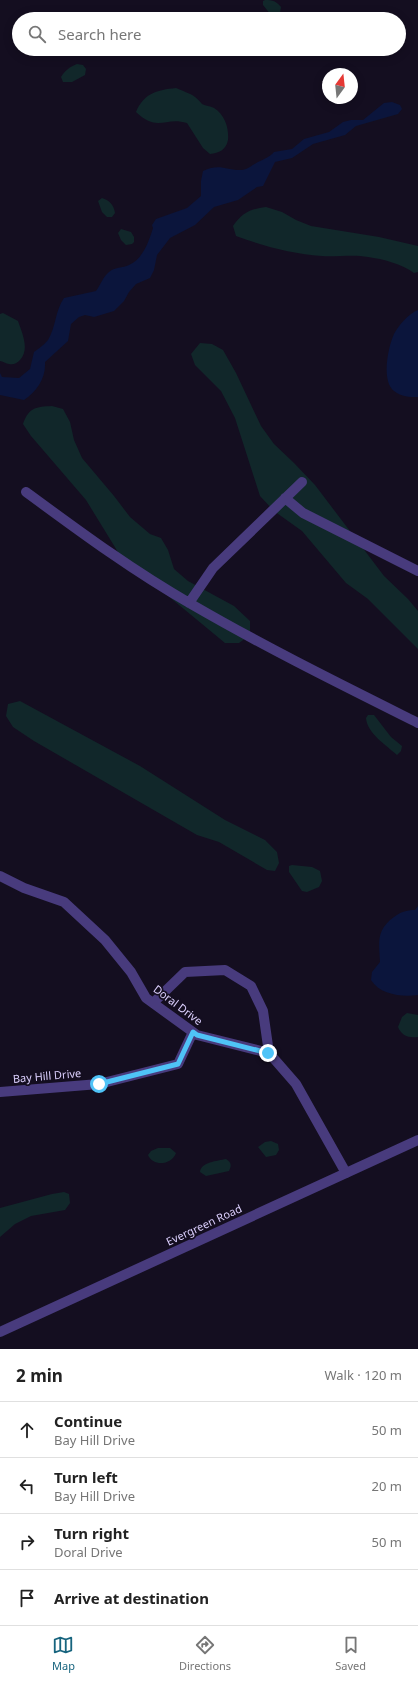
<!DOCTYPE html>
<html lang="en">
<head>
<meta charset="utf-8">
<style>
	:root { --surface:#fff; --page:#f6f6f6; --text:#222; --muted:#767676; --line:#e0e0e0; --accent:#17647e }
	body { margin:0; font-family:"Noto Sans",sans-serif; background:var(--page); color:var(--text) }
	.compass { position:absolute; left:322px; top:68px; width:36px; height:36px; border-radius:50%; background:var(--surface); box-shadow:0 2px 10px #0003; rotate:15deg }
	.stop { position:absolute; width:12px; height:12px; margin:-9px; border:3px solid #4fc3f7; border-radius:50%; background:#fff }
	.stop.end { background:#4fc3f7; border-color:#fff; box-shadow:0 1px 4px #0008 }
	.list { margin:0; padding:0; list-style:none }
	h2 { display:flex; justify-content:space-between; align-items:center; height:52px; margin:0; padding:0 16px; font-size:17px }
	h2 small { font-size:13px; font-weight:400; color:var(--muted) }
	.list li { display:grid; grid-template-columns:26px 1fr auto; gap:12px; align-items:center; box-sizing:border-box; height:56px; padding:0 16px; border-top:1px solid var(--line) }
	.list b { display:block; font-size:15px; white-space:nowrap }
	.list p { margin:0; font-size:13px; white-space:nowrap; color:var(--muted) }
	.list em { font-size:13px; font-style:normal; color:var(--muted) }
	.icon { flex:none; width:22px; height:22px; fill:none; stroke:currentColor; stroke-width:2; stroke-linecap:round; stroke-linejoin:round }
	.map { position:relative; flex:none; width:418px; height:1349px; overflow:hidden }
	.search { position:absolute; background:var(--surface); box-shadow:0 2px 10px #0003; left:12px; right:12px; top:12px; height:44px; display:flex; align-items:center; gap:10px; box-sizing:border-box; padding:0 14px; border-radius:22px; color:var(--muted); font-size:15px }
	.sheet { height:276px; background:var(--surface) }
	nav { display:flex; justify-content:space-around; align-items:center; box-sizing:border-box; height:56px; border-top:1px solid var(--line); background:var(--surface); font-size:11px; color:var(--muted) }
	nav a { display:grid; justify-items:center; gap:2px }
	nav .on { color:var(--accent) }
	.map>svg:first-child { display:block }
</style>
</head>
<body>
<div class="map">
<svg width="418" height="1349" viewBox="0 0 418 1349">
	<rect width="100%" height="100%" fill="#140e20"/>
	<path fill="#11272a" d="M265,0C273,0 276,1 281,7L280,13L276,16L271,15L263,5V1Z
		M77,64L83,65L86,69L85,75L72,82H63L61,77C65,71 69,67 77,64Z
		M176,88C182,91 190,93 195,97C198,99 200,102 202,104C206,106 210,106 214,108C225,115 229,128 228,140C226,150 219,153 210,154L203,148L187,123C165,116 158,133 136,112C144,93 157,90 176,88Z
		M102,198C109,200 114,205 115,213L112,217H107L102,212L98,201Z
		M266,207L282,212L296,220L311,226L379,237L418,246V272L414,273C402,264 383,259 368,257C354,254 337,257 322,256C293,254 263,246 236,236L233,226C242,213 250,209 266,207Z
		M121,229L131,232L134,237V242L132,244L126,245L121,240L118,233Z
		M3,313L18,321C22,333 30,349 20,360C17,363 14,365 9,364C6,364 3,361 0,361V314Z
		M200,343L212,344L223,350L236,373L261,426L274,444L294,463L315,485L384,576L408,599L418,611V649L368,599L346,583L302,531L274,511L260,496L235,418L221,391L195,365L191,354Z
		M52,406L63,409L70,422L74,440L82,458L114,496L130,517L150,534L161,538L168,550L174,569L188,581L234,606L250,621V635L239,643H225L121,557L86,500L31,436L23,424C29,407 36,407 52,406Z
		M20,701L140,766L225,820L265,840L277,852L279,863L275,871L267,870L219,842L197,835L34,741L13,727L6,716L8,704Z
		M368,715H374L391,737L402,746L401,751L397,755C386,745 367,733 366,718Z
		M292,865L312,867L320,871L322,881L319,887L307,892L302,891L289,872V866Z
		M407,1013L418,1015V1037C408,1038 402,1036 398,1027L402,1017Z
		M271,1141L278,1144L279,1150L276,1155L266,1157L258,1147L265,1142Z
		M158,1148H170L176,1153C172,1165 153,1167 148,1155L151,1151Z
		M226,1159C231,1162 232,1165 229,1171L206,1176L200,1172C201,1162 217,1161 226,1159Z
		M64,1192L69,1194L70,1203L65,1210L31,1216L15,1224L0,1237V1208L52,1194Z"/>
	<path fill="#0b153c" d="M392,102L400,105L402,109L398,114L356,126L345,135L313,144L292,158L275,162L263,186L257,187L238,200L214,207L195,225L170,238L157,255L154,270L150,278L136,284L129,292L124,301L114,311L94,317L85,315L79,317L71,324L68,341L45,362C46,378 37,391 24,400L0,395V373L2,377L19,378L30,369L34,352C39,348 44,345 48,340C56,327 55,311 64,298L96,291C101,284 103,277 109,272C114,267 123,268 129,265C143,259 149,241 153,228L152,225L156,219L187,208L201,196V181L203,171C219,163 226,170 241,170C248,170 252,165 258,162C264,159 270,157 274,152L292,149L304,139L329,132L343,122L351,120H363L384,103Z
		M418,310V397C409,397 402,397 394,391C381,381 388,347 394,334C399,325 408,314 418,310Z
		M418,906V995C402,997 380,995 371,980L372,972L380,962C379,942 376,930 394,917C401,912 406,910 415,910Z"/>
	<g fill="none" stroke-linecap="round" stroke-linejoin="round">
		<path stroke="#483b7d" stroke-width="10" d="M26,492C79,531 133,571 191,604C265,647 342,685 418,723
			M285,498L303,513L418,571
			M189,603L213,568L302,482
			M0,876L24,888L64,902L105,940L131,972L146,998L197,1035L269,1053L296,1084L346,1173
			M153,1003L185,972L225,970L251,986L263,1011L269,1053
			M0,1092L99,1084L178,1064L193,1032"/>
		<path stroke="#483b7d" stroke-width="10" d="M0,1332L418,1140"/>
	</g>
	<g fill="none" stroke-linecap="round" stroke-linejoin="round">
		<path stroke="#4fc3f7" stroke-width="5" d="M99,1084L178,1064L193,1032L197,1035L268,1053"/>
	</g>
	<g text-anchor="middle" stroke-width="3.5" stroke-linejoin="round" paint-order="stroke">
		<g font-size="11" fill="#dbcffd" stroke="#140e20">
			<text transform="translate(178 1005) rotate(37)" y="4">Doral Drive</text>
			<text transform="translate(47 1076) rotate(-5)" y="4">Bay Hill Drive</text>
			<text transform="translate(204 1225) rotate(-25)" y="4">Evergreen Road</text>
		</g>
	</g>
</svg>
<svg class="compass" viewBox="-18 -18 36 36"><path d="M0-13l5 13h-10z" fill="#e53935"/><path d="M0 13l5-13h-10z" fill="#767676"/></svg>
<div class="stop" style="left:99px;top:1084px"></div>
<div class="stop end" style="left:268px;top:1053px"></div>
<div class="search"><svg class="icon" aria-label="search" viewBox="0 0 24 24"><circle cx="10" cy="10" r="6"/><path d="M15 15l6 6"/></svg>Search here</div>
</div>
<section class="sheet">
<h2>2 min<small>Walk · 120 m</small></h2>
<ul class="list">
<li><svg class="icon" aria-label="ahead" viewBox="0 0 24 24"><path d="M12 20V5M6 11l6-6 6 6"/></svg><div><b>Continue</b><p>Bay Hill Drive</p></div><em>50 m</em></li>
<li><svg class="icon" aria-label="left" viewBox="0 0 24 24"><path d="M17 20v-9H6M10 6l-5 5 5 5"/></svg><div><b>Turn left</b><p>Bay Hill Drive</p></div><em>20 m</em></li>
<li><svg class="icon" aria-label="right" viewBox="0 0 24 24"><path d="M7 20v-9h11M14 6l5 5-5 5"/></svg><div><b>Turn right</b><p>Doral Drive</p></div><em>50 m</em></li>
<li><svg class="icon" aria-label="arrive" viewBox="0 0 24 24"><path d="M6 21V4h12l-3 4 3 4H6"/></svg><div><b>Arrive at destination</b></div></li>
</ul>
</section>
<nav>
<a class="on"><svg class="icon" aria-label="map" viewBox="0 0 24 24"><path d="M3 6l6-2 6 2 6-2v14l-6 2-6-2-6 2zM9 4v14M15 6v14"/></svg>Map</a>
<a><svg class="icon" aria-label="directions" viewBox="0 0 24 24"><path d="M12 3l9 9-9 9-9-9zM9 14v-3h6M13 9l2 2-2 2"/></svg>Directions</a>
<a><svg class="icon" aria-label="saved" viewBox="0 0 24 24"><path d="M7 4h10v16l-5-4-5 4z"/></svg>Saved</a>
</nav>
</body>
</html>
